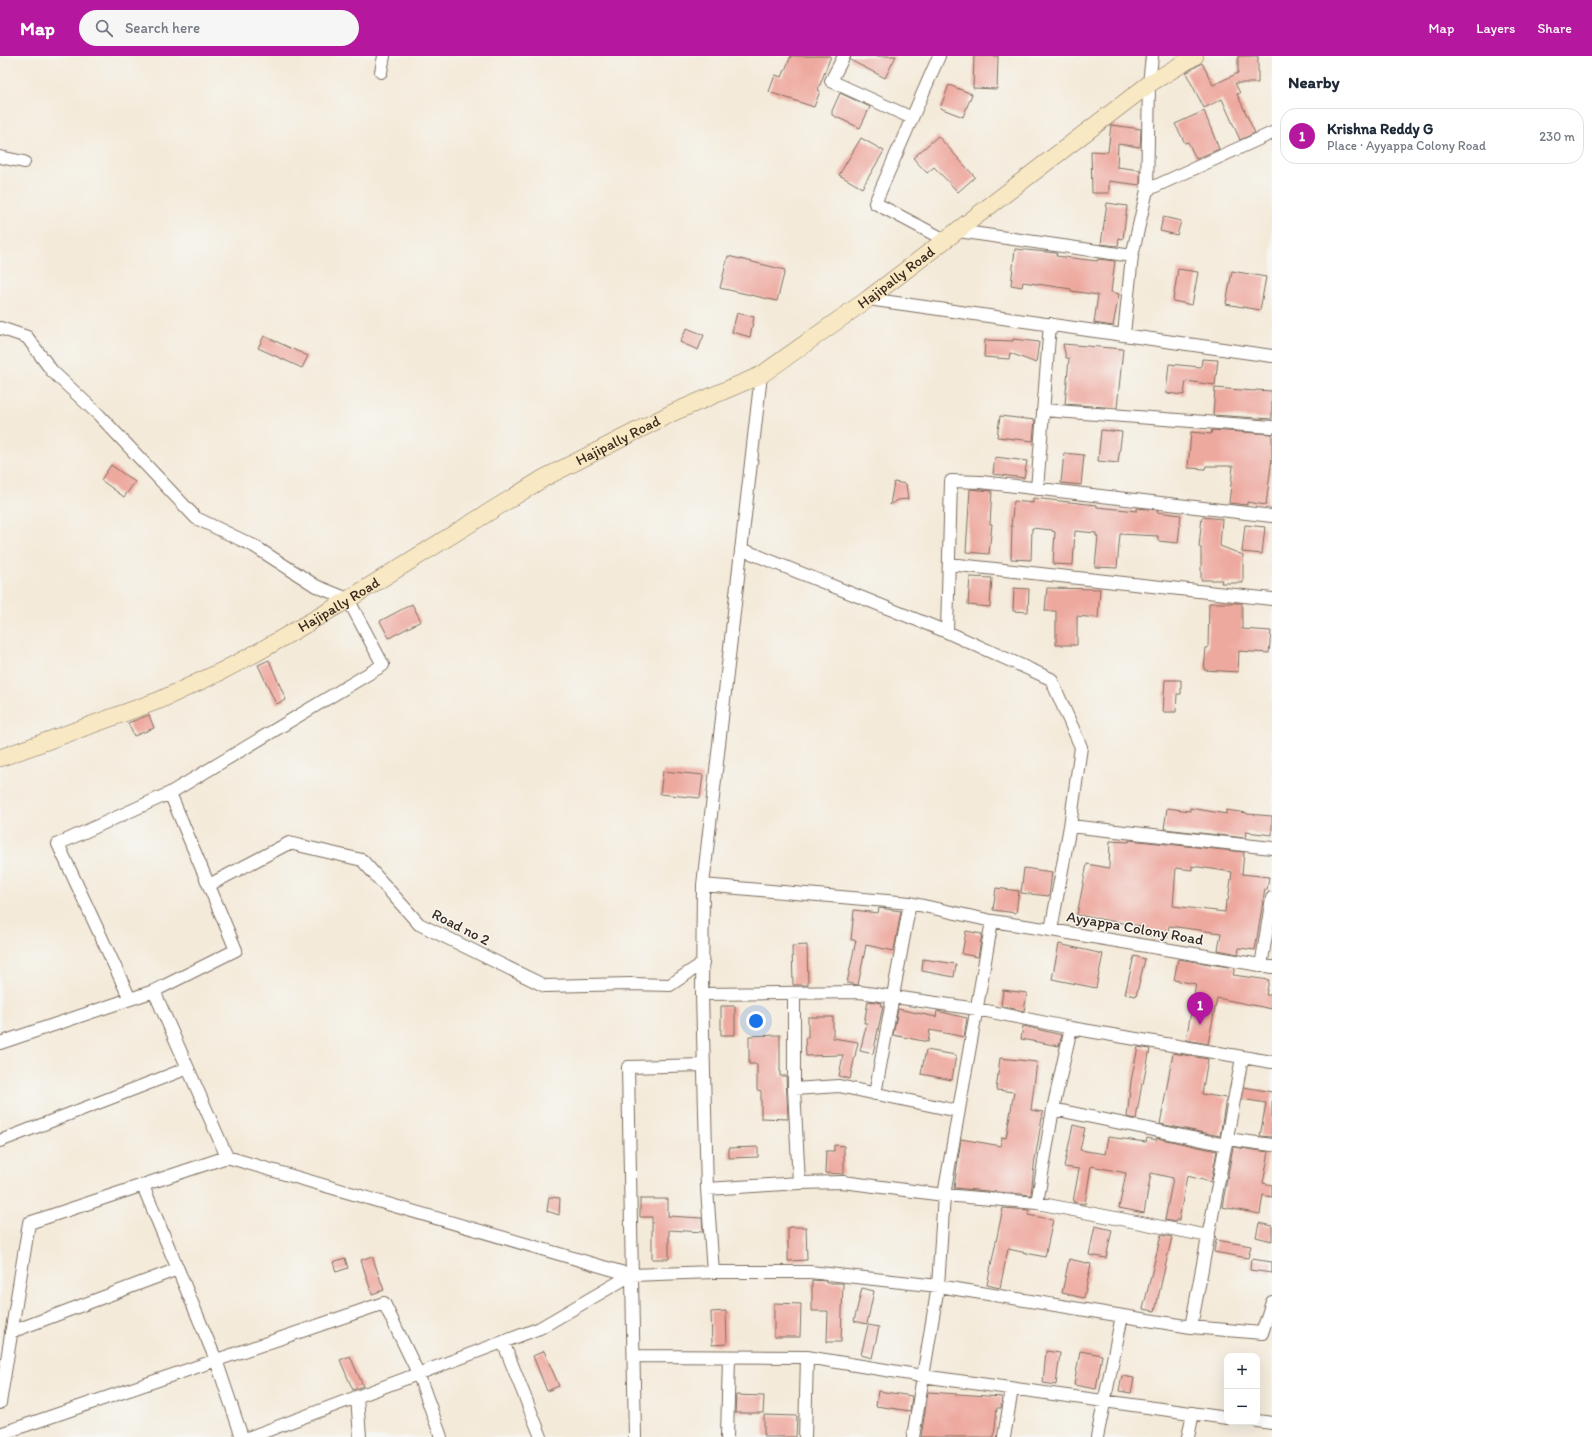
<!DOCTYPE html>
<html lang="en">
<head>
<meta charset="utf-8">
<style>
	:root { --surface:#fff; --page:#f6f6f7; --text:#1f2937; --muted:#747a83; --line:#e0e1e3; --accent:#b5179e }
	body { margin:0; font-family:Itim,sans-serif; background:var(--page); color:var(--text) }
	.controls { position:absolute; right:12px; bottom:12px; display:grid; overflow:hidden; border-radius:8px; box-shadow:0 4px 16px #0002 }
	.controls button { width:36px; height:36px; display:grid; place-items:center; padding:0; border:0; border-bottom:1px solid var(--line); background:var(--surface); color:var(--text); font:20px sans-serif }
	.you { position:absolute; left:756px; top:965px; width:14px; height:14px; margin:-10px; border:3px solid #fff; border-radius:50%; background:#1a73e8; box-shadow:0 0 0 6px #1a73e833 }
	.badge { display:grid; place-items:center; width:26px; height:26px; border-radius:50%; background:var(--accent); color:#fff; font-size:13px; font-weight:700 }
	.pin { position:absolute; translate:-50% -33px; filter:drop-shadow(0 1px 2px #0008) }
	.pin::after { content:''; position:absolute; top:21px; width:14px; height:12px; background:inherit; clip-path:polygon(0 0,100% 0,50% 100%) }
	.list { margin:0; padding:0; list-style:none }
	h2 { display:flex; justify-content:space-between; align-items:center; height:52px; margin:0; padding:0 16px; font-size:17px }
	h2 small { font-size:13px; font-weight:400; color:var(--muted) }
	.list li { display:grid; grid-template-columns:26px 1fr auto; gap:12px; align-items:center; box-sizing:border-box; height:56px; margin:0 8px 8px; padding:0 8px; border:1px solid var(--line); border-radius:16px }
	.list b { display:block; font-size:15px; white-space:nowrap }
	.list p { margin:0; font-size:13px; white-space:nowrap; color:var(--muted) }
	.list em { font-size:13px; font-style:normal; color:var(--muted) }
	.icon { flex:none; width:22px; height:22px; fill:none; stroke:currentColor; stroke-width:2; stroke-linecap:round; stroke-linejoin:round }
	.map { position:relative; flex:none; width:1272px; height:1381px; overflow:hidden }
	header { display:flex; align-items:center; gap:24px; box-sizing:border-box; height:56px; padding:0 20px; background:var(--accent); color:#fff }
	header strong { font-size:19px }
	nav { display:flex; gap:22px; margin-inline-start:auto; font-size:14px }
	.search { width:280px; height:36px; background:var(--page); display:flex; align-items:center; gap:10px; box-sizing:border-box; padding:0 14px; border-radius:22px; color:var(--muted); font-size:15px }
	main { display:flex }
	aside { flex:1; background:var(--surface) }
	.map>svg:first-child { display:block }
</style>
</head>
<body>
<header>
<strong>Map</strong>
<div class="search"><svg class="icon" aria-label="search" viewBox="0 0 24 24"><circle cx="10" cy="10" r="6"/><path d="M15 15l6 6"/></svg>Search here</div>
<nav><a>Map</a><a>Layers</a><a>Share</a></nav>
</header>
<main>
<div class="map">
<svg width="1272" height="1381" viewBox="0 0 1272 1381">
	<rect width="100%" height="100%" fill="#f6f6f2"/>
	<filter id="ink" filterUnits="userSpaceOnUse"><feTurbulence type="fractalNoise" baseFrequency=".025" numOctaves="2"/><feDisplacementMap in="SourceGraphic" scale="8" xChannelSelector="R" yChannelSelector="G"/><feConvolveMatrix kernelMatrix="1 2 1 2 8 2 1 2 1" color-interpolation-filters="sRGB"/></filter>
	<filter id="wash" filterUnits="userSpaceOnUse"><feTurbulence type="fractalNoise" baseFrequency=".012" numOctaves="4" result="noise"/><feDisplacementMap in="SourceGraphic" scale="16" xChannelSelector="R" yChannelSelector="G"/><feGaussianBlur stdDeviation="0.9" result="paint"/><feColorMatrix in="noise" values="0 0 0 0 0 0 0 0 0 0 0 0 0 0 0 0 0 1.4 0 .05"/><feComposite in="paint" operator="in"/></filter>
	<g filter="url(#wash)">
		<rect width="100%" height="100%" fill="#f4ead9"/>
		<g id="blocks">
			<path fill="#eea99f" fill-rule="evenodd" d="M791,0H831L818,34L820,35L814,51L769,36L775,19L782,21Z
				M851,0H896L885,22L850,4Z
				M974,0H998L997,33L973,32Z
				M1238,0H1258V27H1235L1240,37L1237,38L1255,77L1240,84L1222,43L1204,52L1186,17L1202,7L1213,29L1238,17Z
				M949,29L972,38L963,61L940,52Z
				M840,37L870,51L860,72L832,59V55Z
				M1204,55L1219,93L1196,103L1188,86L1185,87L1175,68Z
				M1111,69L1141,73L1140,91L1118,88L1117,111L1140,114V129L1109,125V137H1092L1091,95L1108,96Z
				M938,80L975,121L958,136L934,111L927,117L913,102Z
				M861,82L884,95L862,132L839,119Z
				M1107,147L1127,150L1123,183L1119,182L1118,190L1101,188Z
				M1163,161L1181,165L1177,179L1160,175Z
				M1015,193L1057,197L1056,200L1097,205L1098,203L1115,205L1111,236L1119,238L1113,270L1094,267L1098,239L1071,235V233L1023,226L1022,231L1011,229Z
				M728,200L785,214L777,245L720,232Z
				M1178,213L1198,216L1192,249L1173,245Z
				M1232,215L1266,221L1260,254L1226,248Z
				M737,257L754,261L750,281L732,276Z
				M687,272L704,279L698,294L680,286Z
				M264,280L308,300L302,312L258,292Z
				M1013,283L1039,286L1036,307L1010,297L1009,303L984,301L985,284L1013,285Z
				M1063,288L1123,293L1117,352L1065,348L1069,302H1066Z
				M1202,303L1218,304L1215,329L1186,325L1184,339L1166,337L1169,308L1201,311Z
				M1215,332L1255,335L1256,334L1272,335V363L1213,359Z
				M1000,360L1035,364L1033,385L997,381Z
				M1101,374L1122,376L1118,407L1098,405Z
				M1212,374L1272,378V402L1266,449L1247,446V449L1229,447L1233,410H1206L1205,413L1188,412L1191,376L1211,378Z
				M1064,397L1084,399L1081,429L1061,427Z
				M995,401L1027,405L1024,422L993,418Z
				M111,409L135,426L124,441L101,424Z
				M894,426L906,428L908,443L898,444L890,449Z
				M970,433L992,435L990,468H992L989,498L966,496Z
				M1033,442L1097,449V451L1137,455V452L1158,454L1157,456L1181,459L1178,487L1158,485V480L1120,478L1117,512L1095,511L1098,480H1096V477L1075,475L1073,509L1053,508L1055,476L1052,475V474L1032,472L1031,504L1011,503L1012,470H1011L1014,445L1033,447Z
				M1202,461L1222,463L1220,490L1243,499V527H1221L1222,524H1201V492L1199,491Z
				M1245,469L1265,471L1262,498L1242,496Z
				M970,521L992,522L990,551L968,549Z
				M1014,532L1029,533L1028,556L1013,555Z
				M1047,532L1100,533L1098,562L1077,560V589H1056V555H1045Z
				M1209,547H1242V573L1271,575L1269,597L1239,595L1238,616L1204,614L1206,592H1208Z
				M412,548L421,565L389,582L380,565Z
				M269,604L286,644L276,648L258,609Z
				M1165,624H1181V638H1177L1176,656H1163Z
				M149,659L154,672L134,680L128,667Z
				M663,715L703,719L700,742L660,738Z
				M1167,752L1190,755V752L1226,758V754L1247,757V758L1272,760V779L1246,776L1245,782L1164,773Z
				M1129,784L1244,796L1242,818L1269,821L1267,834L1265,833L1255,894L1239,892L1238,898L1218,894L1221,877L1169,870L1167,882L1139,878L1140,870L1077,859L1087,808L1109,812L1110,785L1129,786ZM1192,810L1232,816L1228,845H1226L1225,856L1173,850L1176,812L1192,814Z
				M1024,812L1052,816L1049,840L1021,837Z
				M996,832L1019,835L1016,857L993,854Z
				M879,852L901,855L894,895L866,889L858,929L847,927L856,884H851L854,854L878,857Z
				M966,875L982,878L978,901L962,898Z
				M1059,888L1103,898L1096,932L1052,923Z
				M807,889L808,929H793L792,890Z
				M1134,900L1145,903L1136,940L1125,938Z
				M923,903L956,908L954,921L922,915Z
				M1178,903L1235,912L1233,919L1269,924L1266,939H1272V953L1217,942L1208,988L1186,984L1196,928L1174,924Z
				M1003,934L1027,937L1024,955L1001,950Z
				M868,945L882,947L881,950H883L873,998L860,995L867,967H864Z
				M721,950H735V979H721Z
				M898,953L936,961L937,955L967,962L964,981L930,974L928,986L893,979Z
				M808,961H833V982L858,986L850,1023L839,1020L843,999L806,1000L805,982H808Z
				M1023,970L1062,979L1059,990L1021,983Z
				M780,979V1020H786L788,1063L761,1062V1035L757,1034V1008H749V980Z
				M1138,991L1150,993L1143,1028L1142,1027L1136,1063L1127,1061L1131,1025Z
				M926,994L956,999L952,1024L921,1018Z
				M1173,997L1208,1003L1202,1038L1226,1042L1220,1080L1160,1068Z
				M1000,1002L1037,1006L1031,1054L1043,1056L1034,1109L1031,1139L954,1132L961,1083L1001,1090L1002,1081L1006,1082L1014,1036L996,1034Z
				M1244,1031L1272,1036V1081L1260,1080L1266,1047L1242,1043Z
				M1073,1069L1085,1072L1080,1094L1105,1098L1108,1081L1146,1086L1147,1082L1157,1084V1082L1217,1095L1211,1126L1187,1120L1179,1164H1176L1175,1166L1165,1164L1173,1122L1151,1117L1144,1157L1119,1152L1126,1117L1091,1110L1085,1148L1073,1146L1079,1113L1064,1111Z
				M834,1089L844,1090V1118L825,1117L826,1095H834Z
				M758,1091V1101L729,1102V1092Z
				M1233,1091L1269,1096L1263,1127L1272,1129V1141L1263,1139L1260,1158L1222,1151Z
				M549,1141L560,1142L559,1159L547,1155Z
				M640,1143H668V1160L702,1162L703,1176L669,1174V1203H652V1161H640Z
				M1003,1152L1029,1154L1028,1159L1053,1164L1045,1201L1008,1193L1000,1232L987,1229Z
				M1259,1167L1272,1170V1185L1256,1181Z
				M1095,1170L1112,1174L1106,1202L1089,1199Z
				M788,1171H806L807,1204L788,1205Z
				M1161,1179L1172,1181L1155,1255L1143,1253Z
				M1216,1184L1251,1190L1248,1202L1214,1196Z
				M372,1200L384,1234L372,1238L361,1204Z
				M345,1202L348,1212L336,1216L333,1206Z
				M1069,1203L1091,1208L1084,1242L1062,1237Z
				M1251,1203L1272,1206V1217L1250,1214Z
				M812,1224L826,1225V1227H843L841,1286H827L828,1255H812Z
				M862,1232L874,1235L867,1268L854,1265Z
				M774,1247L801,1248L800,1281H774Z
				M726,1255L727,1288L712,1289L711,1256Z
				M868,1269L879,1271L872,1302L861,1299Z
				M544,1295L559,1330L547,1335L533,1300Z
				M1046,1295L1060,1297L1056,1329L1043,1327Z
				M1080,1295L1102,1299L1096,1333L1074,1329Z
				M350,1300L363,1330L353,1334L340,1304Z
				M1122,1320L1134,1322L1131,1337L1119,1335Z
				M878,1335L912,1340L910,1355L876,1350Z
				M928,1336L1002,1341L1001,1352H997L994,1381H921Z
				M736,1339L764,1340L763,1357H735Z
				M764,1359L797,1360L796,1381H764Z"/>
		</g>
	</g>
	<g filter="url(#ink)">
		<use href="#blocks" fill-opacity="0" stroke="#7c6d5f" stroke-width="1"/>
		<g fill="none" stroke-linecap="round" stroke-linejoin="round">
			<g stroke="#7c6d5f" stroke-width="14">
				<path id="street" d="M844,0L831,25L912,62
					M939,0L875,147L945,184
					M381,16L384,0
					M0,101L24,106
					M1147,134L1272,77
					M958,175L1132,200
					M868,243L1272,300
					M0,272L27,281L52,315L99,359L196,462L254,490L316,530L348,543L383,609L170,737L236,894L154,935L227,1101
					M1124,278L1132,200L1147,134L1149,28L1152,0
					M1043,354L1272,371
					M1037,433L1050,268
					M741,493L947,576
					M949,508L1272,543
					M1070,770L1272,792
					M209,829L289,787L362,804L419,868L545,930L630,928L670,929L703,907
					M703,829L910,847L992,865L1051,874L1272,911
					M1051,874L1070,770L1081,691L1051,623L947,576L951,425L981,426L1272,460
					M1261,910L1272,842
					M702,938L860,936L977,953L1071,972L1272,1006
					M794,938V1033L799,1127L843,1126L944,1139L992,865
					M130,943L58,788L170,737
					M0,987L154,935
					M794,1033L839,1030L958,1055
					M875,1038L910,847
					M1053,1053L1226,1089
					M1227,1083L1272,1089
					M0,1085L188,1012
					M143,1130L216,1304L242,1381
					M707,1133L702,938L703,829L761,319
					M1037,1147L1053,1053L1071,972
					M713,1216L707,1133L799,1127
					M1191,1271L1242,1002
					M11,1276L178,1213
					M503,1286L541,1381
					M634,1300L807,1301L922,1320L1227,1362
					M357,1341L360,1381
					M0,1347L29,1167L227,1101L631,1219L713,1216H810L938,1230L1191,1271L1262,1277L1272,1246
					M1257,1365L1272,1367
					M0,1378L384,1247L418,1317L441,1381
					M250,1381L540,1272L631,1219
					M635,1381L628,1011L704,1009
					M727,1381L729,1301
					M805,1381L807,1301
					M913,1381L938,1230L944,1139L1037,1147L1209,1180
					M1004,1381L1012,1333
					M1097,1381L1122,1260
					M1188,1381L1193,1357"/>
			</g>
			<g stroke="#7c6d5f" stroke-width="18">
				<g id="secondary">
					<path id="s1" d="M0,702L160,644L220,616L258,596L339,549L544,422L672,357L761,319L868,243L1149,28L1195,0"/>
				</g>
			</g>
			<use href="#street" stroke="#fff" stroke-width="12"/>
			<use href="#secondary" stroke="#f8e8c3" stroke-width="17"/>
		</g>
	</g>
	<g text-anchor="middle" stroke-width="3" stroke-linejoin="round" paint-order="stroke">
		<g font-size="15" fill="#3b2a1e" stroke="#f6f6f2">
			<text dy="5" stroke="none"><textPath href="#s1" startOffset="1021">Hajipally Road</textPath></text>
			<text dy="5" stroke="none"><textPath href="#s1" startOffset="697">Hajipally Road</textPath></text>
			<text dy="5" stroke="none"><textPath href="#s1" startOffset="373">Hajipally Road</textPath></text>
			<text transform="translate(461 871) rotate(27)" y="5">Road no 2</text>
			<text transform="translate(1135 872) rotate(10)" y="5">Ayyappa Colony Road</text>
		</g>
	</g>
</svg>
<div class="controls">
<button>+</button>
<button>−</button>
</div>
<div class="you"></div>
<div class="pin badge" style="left:1200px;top:969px">1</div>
</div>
<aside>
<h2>Nearby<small></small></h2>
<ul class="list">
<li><span class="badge">1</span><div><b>Krishna Reddy G</b><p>Place · Ayyappa Colony Road</p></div><em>230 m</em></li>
</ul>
</aside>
</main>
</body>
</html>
